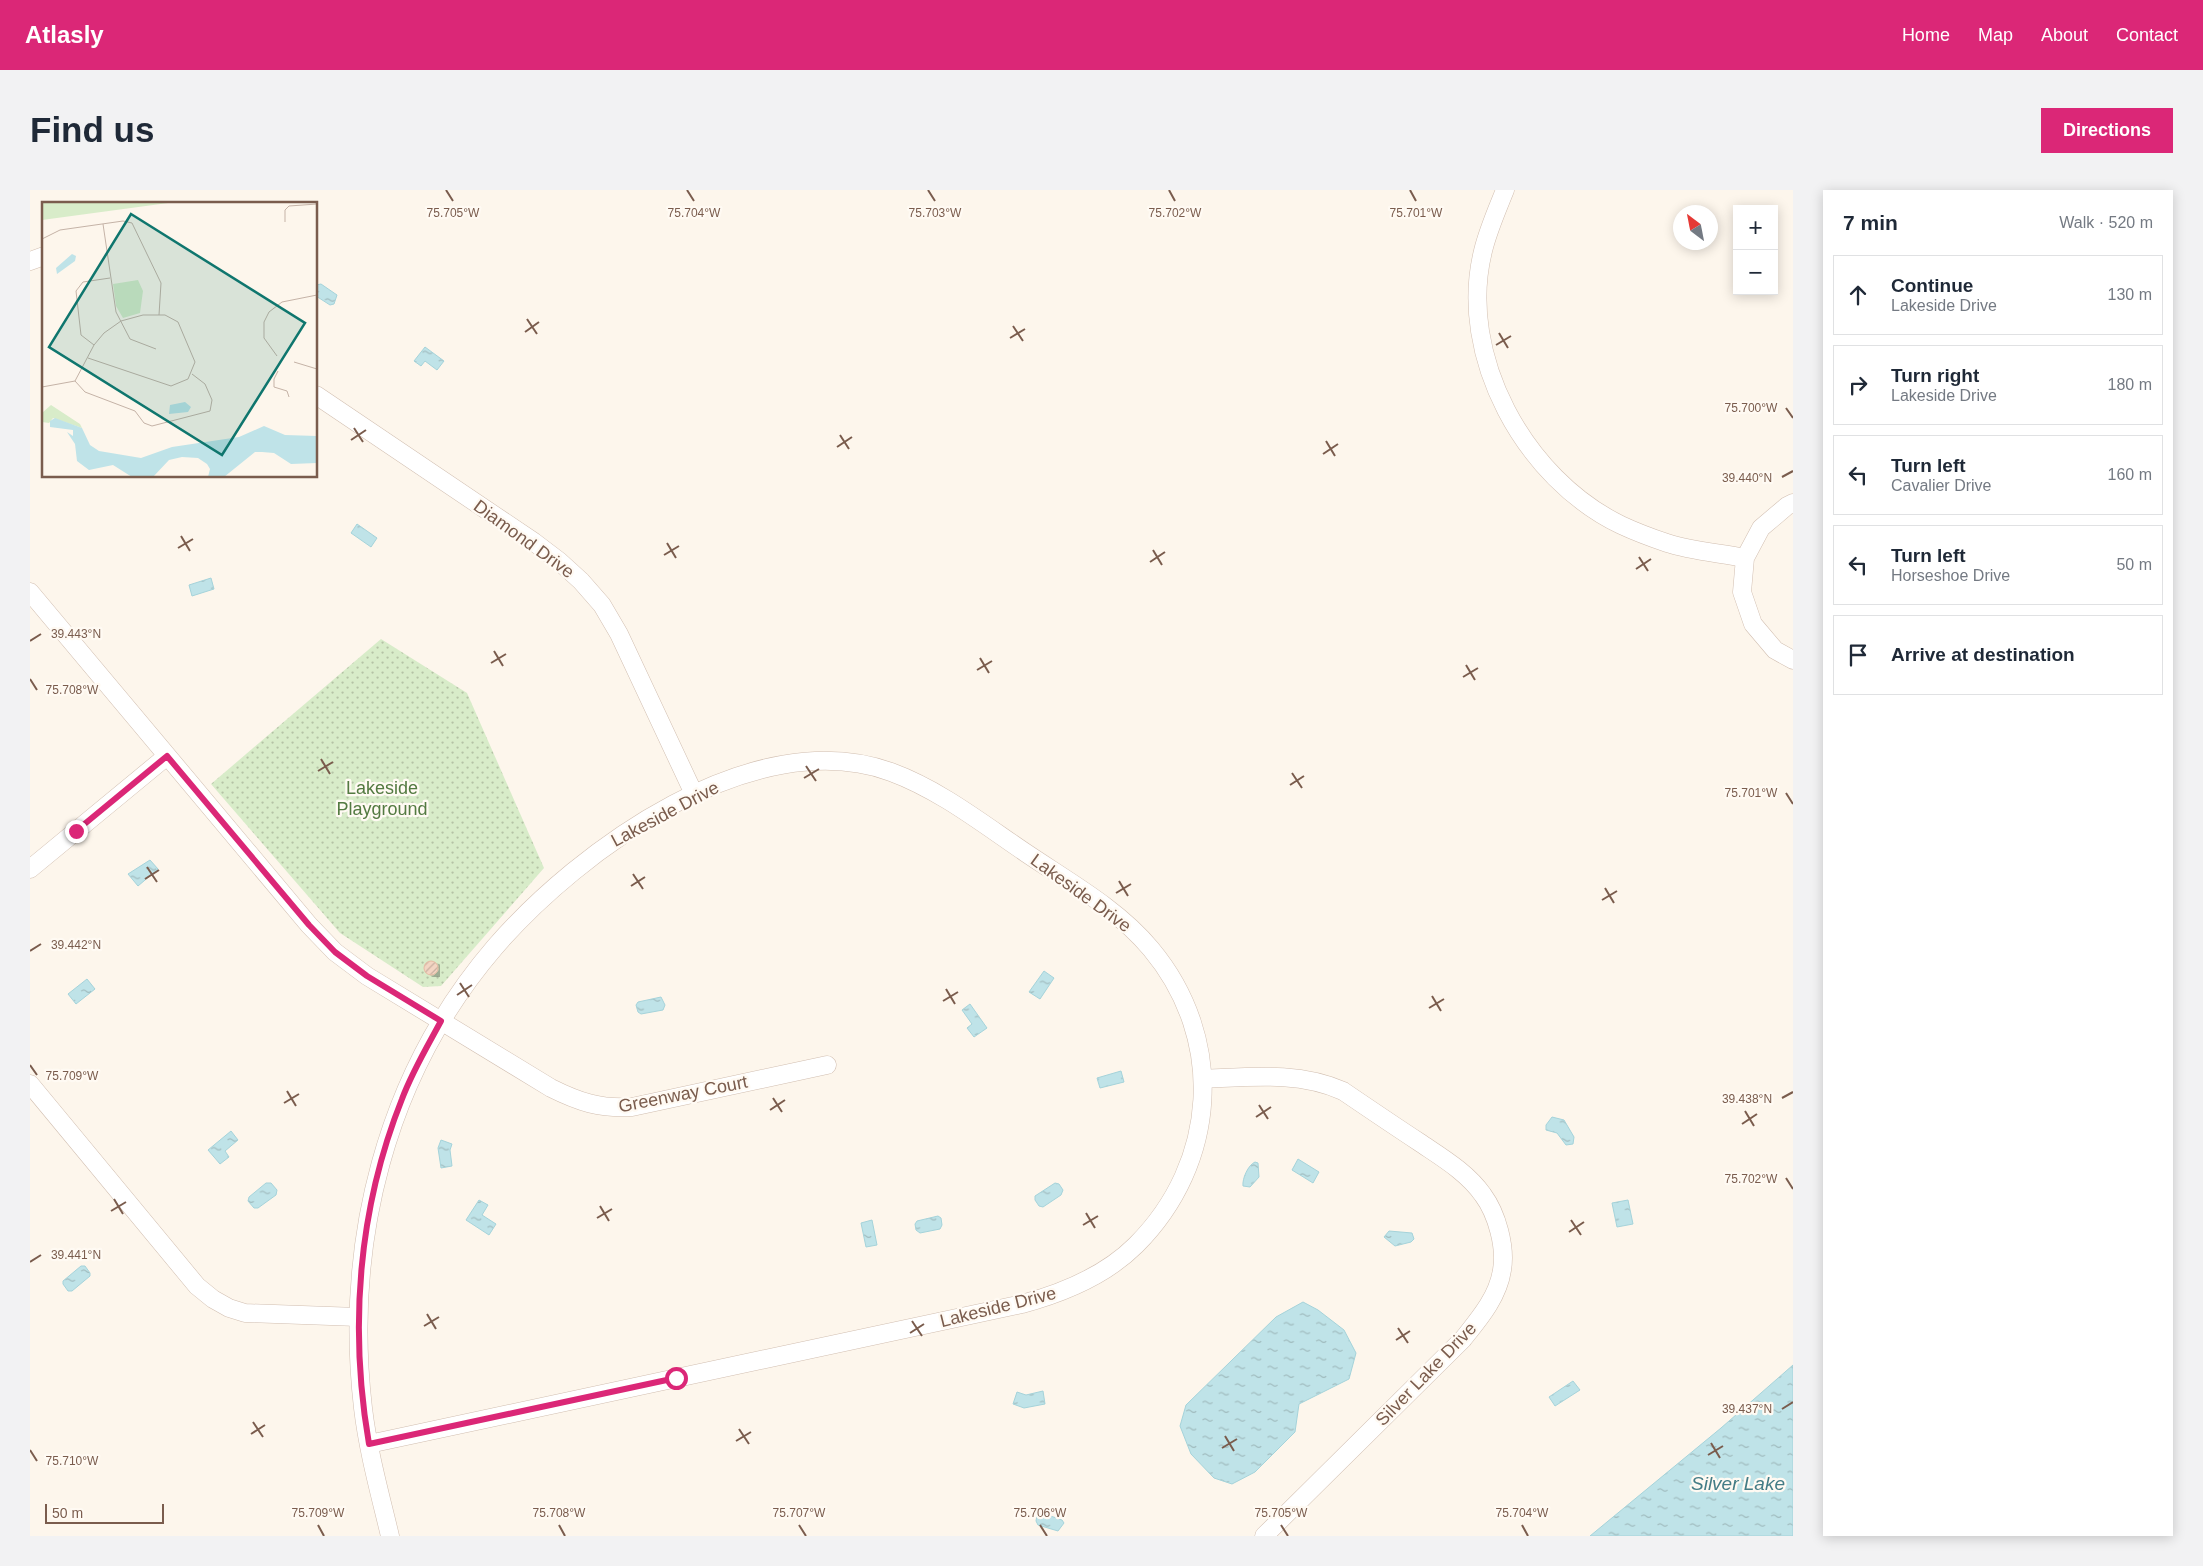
<!DOCTYPE html>
<html lang="en">
<head>
<meta charset="utf-8">
<style>
	:root { --surface:#fff; --page:#f2f2f3; --text:#1f2937; --muted:#747a83; --line:#e0e1e3; --accent:#db2777 }
	body { margin:0; font-family:Arial,sans-serif; background:var(--page); color:var(--text) }
	.controls { position:absolute; right:15px; top:15px; display:grid; overflow:hidden; border-radius:0px; box-shadow:0 2px 12px #0003 }
	.controls button { width:45px; height:45px; display:grid; place-items:center; padding:0; border:0; border-bottom:1px solid var(--line); background:var(--surface); color:var(--text); font:25px sans-serif }
	.compass { position:absolute; left:1643px; top:15px; width:45px; height:45px; border-radius:50%; background:var(--surface); box-shadow:0 2px 12px #0003; rotate:328deg }
	.scale { position:absolute; left:15px; bottom:12px; width:119px; box-sizing:border-box; padding-left:5px; border:2px solid #7a5c4d; border-top:0; font-size:14px; line-height:18px; white-space:nowrap; color:#7a5c4d; -webkit-text-stroke:4px #fffaf3; paint-order:stroke }
	.stop { position:absolute; width:15px; height:15px; margin:-11px; border:4px solid #db2777; border-radius:50%; background:#fff }
	.stop.end { background:#db2777; border-color:#fff; box-shadow:0 1px 5px #0008 }
	.list { margin:0; padding:0; list-style:none }
	h2 { display:flex; justify-content:space-between; align-items:center; height:65px; margin:0; padding:0 20px; font-size:21px }
	h2 small { font-size:16px; font-weight:400; color:var(--muted) }
	.list li { display:grid; grid-template-columns:32px 1fr auto; gap:15px; align-items:center; box-sizing:border-box; height:80px; margin:0 10px 10px; padding:0 10px; border:1px solid var(--line); border-radius:0px }
	.list b { display:block; font-size:19px; white-space:nowrap }
	.list p { margin:0; font-size:16px; white-space:nowrap; color:var(--muted) }
	.list em { font-size:16px; font-style:normal; color:var(--muted) }
	.icon { flex:none; width:28px; height:28px; fill:none; stroke:currentColor; stroke-width:2; stroke-linecap:round; stroke-linejoin:round }
	.map { position:relative; flex:none; width:1763px; height:1346px; overflow:hidden; border-radius:0px }
	header { display:flex; align-items:center; gap:30px; box-sizing:border-box; height:70px; padding:0 25px; background:var(--accent); color:#fff }
	header strong { font-size:24px }
	nav { display:flex; gap:28px; margin-inline-start:auto; font-size:18px }
	.intro { display:flex; align-items:center; justify-content:space-between; box-sizing:border-box; height:120px; padding:0 30px }
	h1 { margin:0; font-size:35px }
	.button { padding:12px 22px; border-radius:0px; background:var(--accent); color:#fff; font-size:18px; font-weight:700 }
	main { display:flex; gap:30px; padding:0 30px }
	aside { flex:1; background:var(--surface); border-radius:0px; box-shadow:0 2px 12px #0003 }
	.map>svg:first-child { display:block }
</style>
</head>
<body>
<header>
<strong>Atlasly</strong>
<nav><a>Home</a><a>Map</a><a>About</a><a>Contact</a></nav>
</header>
<div class="intro"><h1>Find us</h1><a class="button">Directions</a></div>
<main>
<div class="map">
<svg width="1763" height="1346" viewBox="0 0 1763 1346">
	<defs>
		<pattern id="park-dots" width="8" height="8" patternUnits="userSpaceOnUse" patternTransform="scale(1.25)"><rect width="8" height="8" fill="#d8ecc9"/><path d="M2 2h.1M6 6h.1" fill="none" stroke="#b4c2a5" stroke-width="1.8" stroke-linecap="round"/></pattern>
		<pattern id="water-ripples" width="26" height="14" patternUnits="userSpaceOnUse" patternTransform="scale(1.25)"><rect width="26" height="14" fill="#bfe3e8"/><path d="M2 4q2-2 4 0t4 0M15 11q2-2 4 0t4 0" fill="none" stroke="#a0bbbe"/></pattern>
		<pattern id="building-hatch" width="6" height="6" patternUnits="userSpaceOnUse" patternTransform="scale(1.25)"><rect width="6" height="6" fill="#f3d5c3"/><path d="M-1 1l2-2M0 6l6-6M5 7l2-2" fill="none" stroke="#cab0a1"/></pattern>
		<filter id="shadow"><feDropShadow dx="5.5" dy="3" stdDeviation="0" flood-color="#0004"/></filter>
	</defs>
	<rect width="100%" height="100%" fill="#fdf6ec"/>
	<path fill="url(#park-dots)" d="M351,449L437,503L514,678L411,796L393,797L310,743L181,594Z"/>
	<path fill="url(#water-ripples)" stroke="#a5d3da" d="M291,94L307,105L304,114L300,115L286,106V95Z
		M395,157L414,171L407,180L395,171L391,176L384,171Z
		M327,334L347,348L341,357L321,343Z
		M181,388L184,399L162,406L159,395Z
		M120,670L128,679L108,696L98,684Z
		M1014,781L1024,788L1010,809L999,802Z
		M57,789L65,799L46,814L38,804Z
		M631,807L635,815L633,820L611,824L608,822L606,815L608,812Z
		M940,814L957,838L944,847L937,838L942,834L932,820Z
		M1091,881L1094,892L1070,898L1067,888Z
		M1522,927L1534,930L1544,947L1543,954L1536,955L1527,943L1516,940V935Z
		M201,941L208,950L195,961L199,967L190,974L178,960Z
		M411,950L422,954L420,960L422,976L411,978L408,958Z
		M1268,969L1289,982L1283,993L1262,980Z
		M1225,972L1228,973L1229,987L1220,997L1213,996C1212,989 1218,975 1225,972Z
		M236,993H241L247,1000L246,1005L228,1018H224L218,1011L219,1007Z
		M1025,993L1029,994L1033,1000L1031,1005L1013,1017L1009,1016L1005,1010V1006Z
		M449,1010L458,1015L452,1025L466,1034L459,1045L436,1030Z
		M1598,1010L1603,1034L1587,1037L1582,1013Z
		M908,1026L911,1028L912,1035L910,1039L890,1043L886,1040L885,1034L887,1031Z
		M842,1030L847,1055L836,1057L831,1033Z
		M1359,1041L1382,1043L1384,1049L1381,1052L1365,1056L1354,1047Z
		M51,1076H55L60,1083V1086L42,1101H38L33,1094V1091Z
		M1273,1112L1288,1120L1314,1140L1326,1163L1319,1189L1269,1214L1265,1242L1225,1282L1202,1294L1184,1288L1161,1264L1150,1236L1156,1215L1246,1127Z
		M1763,1175V1346H1560L1691,1238Z
		M1543,1191L1550,1200L1525,1216L1519,1207Z
		M1013,1201L1015,1214L994,1218L983,1214L987,1202L996,1205Z
		M1012,1323L1032,1330L1034,1333L1028,1341L1008,1335L1006,1331L1007,1325Z"/>
	<path fill="url(#building-hatch)" stroke="#e6bba3" filter="url(#shadow)" d="M394 778a7 7 0 1 1 14 0a7 7 0 1 1-14 0Z"/>
	<g fill="none" stroke-linecap="round" stroke-linejoin="round">
		<g stroke="#d1beb0" stroke-width="19">
			<path id="minor" d="M1475,0C1467,20 1458,40 1453,61C1427,166 1495,289 1591,335C1606,342 1622,348 1637,353C1661,361 1690,363 1715,368
				M0,71L14,66
				M286,205L504,352L529,371L551,391L572,415L589,444L664,604
				M1763,313L1757,316L1731,338L1715,368L1712,402L1723,434L1745,460L1763,470
				M0,402L279,735L305,762L337,786L521,898C549,912 570,919 602,917L797,875
				M0,679L137,566
				M1173,889C1220,887 1269,881 1313,901C1338,918 1363,935 1389,952C1411,967 1437,982 1453,1005C1467,1024 1476,1057 1472,1080C1468,1107 1449,1129 1433,1149L1234,1346
				M0,894L167,1096L183,1109L199,1118L215,1123L328,1127
				M339,1254L992,1114C1033,1103 1075,1086 1106,1055C1188,973 1196,849 1121,759C1088,719 1039,692 996,663C953,634 910,600 861,582C724,532 549,660 465,757C355,885 314,1053 333,1218C338,1261 350,1304 360,1346"/>
		</g>
		<use href="#minor" stroke="#fff" stroke-width="18"/>
	</g>
	<g fill="none" stroke-linecap="round" stroke-linejoin="round">
		<path stroke="#db2777" stroke-width="6" d="M46,641L137,566L279,735L305,762L337,786L411,831C397,857 382,882 372,909C328,1019 319,1138 339,1254L646,1188"/>
	</g>
	<path fill="none" stroke="#7a5c4d" stroke-width="2" d="M416,0L423,11M657,0L664,11M898,0L905,11M1139,0L1145,11M1380,0L1386,11M497,129L507,144M983,136L993,151M495,142L509,132M1469,143L1478,158M980,148L995,139M1466,155L1481,146M1756,218L1763,228M324,238L333,252M810,245L819,259M321,250L336,240M1296,251L1305,266M807,257L822,247M1293,264L1308,254M1752,287L1763,281M151,346L160,361M637,353L646,368M148,358L163,349M1123,360L1132,375M634,365L649,356M1609,367L1618,381M1120,372L1135,362M1606,379L1621,369M0,451L11,444M464,461L473,476M950,468L959,483M461,473L476,464M1436,475L1445,490M947,480L962,471M1433,487L1448,478M0,489L7,500M291,569L300,584M776,576L786,591M288,581L303,572M1262,583L1272,598M774,588L789,579M1260,595L1274,586M1756,603L1763,614M117,677L127,692M603,684L613,699M115,689L129,680M1089,691L1098,706M601,696L615,687M1575,698L1584,713M1086,703L1101,694M1572,710L1587,701M0,761L11,754M430,793L439,807M916,799L925,814M427,805L442,795M1402,806L1411,821M913,811L928,802M1399,818L1414,809M0,875L7,885M257,901L266,916M743,908L752,922M1752,908L1763,902M254,913L269,904M1229,915L1238,929M740,920L755,910M1715,921L1724,936M1226,927L1241,917M1712,934L1727,924M1756,988L1763,999M84,1009L93,1024M570,1016L579,1031M81,1021L96,1012M1056,1023L1065,1038M567,1028L582,1019M1541,1030L1551,1045M1053,1035L1068,1026M1539,1042L1554,1032M0,1072L11,1065M397,1124L406,1139M882,1131L892,1146M394,1136L409,1127M1368,1138L1378,1153M880,1143L894,1134M1366,1150L1380,1141M1752,1219L1763,1212M223,1232L233,1247M709,1239L719,1254M221,1244L235,1235M1195,1246L1204,1261M706,1251L721,1242M1681,1253L1690,1268M1192,1258L1207,1249M0,1260L7,1271M1678,1265L1693,1256M288,1335L294,1346M529,1335L535,1346M769,1335L776,1346M1010,1335L1017,1346M1251,1335L1258,1346M1492,1335L1498,1346"/>
	<g text-anchor="middle" stroke-width="4.5" stroke-linejoin="round" paint-order="stroke">
		<g font-size="18" fill="#7a5c4d" stroke="#fffaf3">
			<text transform="translate(494 349) rotate(36)" y="6">Diamond Drive</text>
			<text transform="translate(635 624) rotate(-28)" y="6">Lakeside Drive</text>
			<text transform="translate(1051 703) rotate(36)" y="6">Lakeside Drive</text>
			<text transform="translate(653 904) rotate(-11)" y="6">Greenway Court</text>
			<text transform="translate(968 1117) rotate(-14)" y="6">Lakeside Drive</text>
			<text transform="translate(1396 1184) rotate(-46)" y="6">Silver Lake Drive</text>
		</g>
		<g font-size="18" fill="#537a41" stroke="#fffaf3">
			<text x="352" y="604">Lakeside<tspan x="352" dy="21">Playground</tspan></text>
		</g>
		<g font-size="19" font-style="italic" fill="#437c86" stroke="#fffaf3">
			<text x="1708" y="1300">Silver Lake</text>
		</g>
	</g>
	<g transform="translate(12 12)">
		<rect width="275" height="275" fill="#fdf6ec"/>
		<path d="M9,203L38,222L40,226L11,216L7,221L0,220V211Z" fill="#d8ecc9"/>
		<path d="M0,0H126V1L0,18ZM96,78L101,89L98,111L81,116L74,104L71,82Z" fill="#d8ecc9"/>
		<path d="M30,52L34,54L33,59L15,72L14,66ZM143,200L149,205L146,210L127,212L128,203ZM13,216L40,226L48,243L57,249L99,256L130,245L197,235L222,224L243,233L275,234V261L249,262L232,251L220,250H213L182,275H166L168,267L165,262L156,256L140,255L127,258L111,275H90L71,263L47,268L35,259L33,242L25,230L31,234V228L8,225V219Z" fill="#bfe3e8"/>
		<path fill="none" stroke="#c5b3a7" stroke-width="1" d="M243,20V8L247,4L275,2M61,22L74,110L88,137L114,147M0,37L18,28L81,19L90,21L119,81L117,113M52,143L39,133L34,89L41,80L68,76M235,154L222,136V120L227,110L240,100L275,93M252,160L275,167M236,169L232,177V185L245,189L247,195M33,179L43,190L93,209L102,221L110,224L168,209L170,198L163,182L150,172M0,185L33,179L52,143L62,131L79,119L101,113H123L136,120L153,160L146,177L129,184L46,156"/>
		<path fill="#0f766e" fill-opacity="0.15" stroke="#0f766e" stroke-width="2.5" d="M89,12L263,121L180,253L7,145Z"/>
		<rect width="275" height="275" fill="none" stroke="#7a5c4d" stroke-width="2.5"/>
	</g>
	<g font-size="12" text-anchor="middle" fill="#7a5c4d" stroke="#fffaf3" stroke-width="4.5" stroke-linejoin="round" paint-order="stroke">
		<text x="1145" y="27">75.702°W</text>
		<text x="1386" y="27">75.701°W</text>
		<text x="423" y="27">75.705°W</text>
		<text x="664" y="27">75.704°W</text>
		<text x="905" y="27">75.703°W</text>
		<text x="1721" y="222">75.700°W</text>
		<text x="1717" y="292">39.440°N</text>
		<text x="46" y="448">39.443°N</text>
		<text x="42" y="504">75.708°W</text>
		<text x="1721" y="607">75.701°W</text>
		<text x="46" y="759">39.442°N</text>
		<text x="42" y="890">75.709°W</text>
		<text x="1717" y="913">39.438°N</text>
		<text x="1721" y="993">75.702°W</text>
		<text x="46" y="1069">39.441°N</text>
		<text x="1717" y="1223">39.437°N</text>
		<text x="42" y="1275">75.710°W</text>
		<text x="288" y="1327">75.709°W</text>
		<text x="529" y="1327">75.708°W</text>
		<text x="769" y="1327">75.707°W</text>
		<text x="1010" y="1327">75.706°W</text>
		<text x="1251" y="1327">75.705°W</text>
		<text x="1492" y="1327">75.704°W</text>
	</g>
</svg>
<div class="controls">
<button>+</button>
<button>−</button>
</div>
<svg class="compass" viewBox="-18 -18 36 36"><path d="M0-13l5 13h-10z" fill="#e53935"/><path d="M0 13l5-13h-10z" fill="#747a83"/></svg>
<div class="scale">50 m</div>
<div class="stop" style="left:646px;top:1188px"></div>
<div class="stop end" style="left:46px;top:641px"></div>
</div>
<aside>
<h2>7 min<small>Walk · 520 m</small></h2>
<ul class="list">
<li><svg class="icon" aria-label="ahead" viewBox="0 0 24 24"><path d="M12 20V5M6 11l6-6 6 6"/></svg><div><b>Continue</b><p>Lakeside Drive</p></div><em>130 m</em></li>
<li><svg class="icon" aria-label="right" viewBox="0 0 24 24"><path d="M7 20v-9h11M14 6l5 5-5 5"/></svg><div><b>Turn right</b><p>Lakeside Drive</p></div><em>180 m</em></li>
<li><svg class="icon" aria-label="left" viewBox="0 0 24 24"><path d="M17 20v-9H6M10 6l-5 5 5 5"/></svg><div><b>Turn left</b><p>Cavalier Drive</p></div><em>160 m</em></li>
<li><svg class="icon" aria-label="left" viewBox="0 0 24 24"><path d="M17 20v-9H6M10 6l-5 5 5 5"/></svg><div><b>Turn left</b><p>Horseshoe Drive</p></div><em>50 m</em></li>
<li><svg class="icon" aria-label="arrive" viewBox="0 0 24 24"><path d="M6 21V4h12l-3 4 3 4H6"/></svg><div><b>Arrive at destination</b></div></li>
</ul>
</aside>
</main>
</body>
</html>
